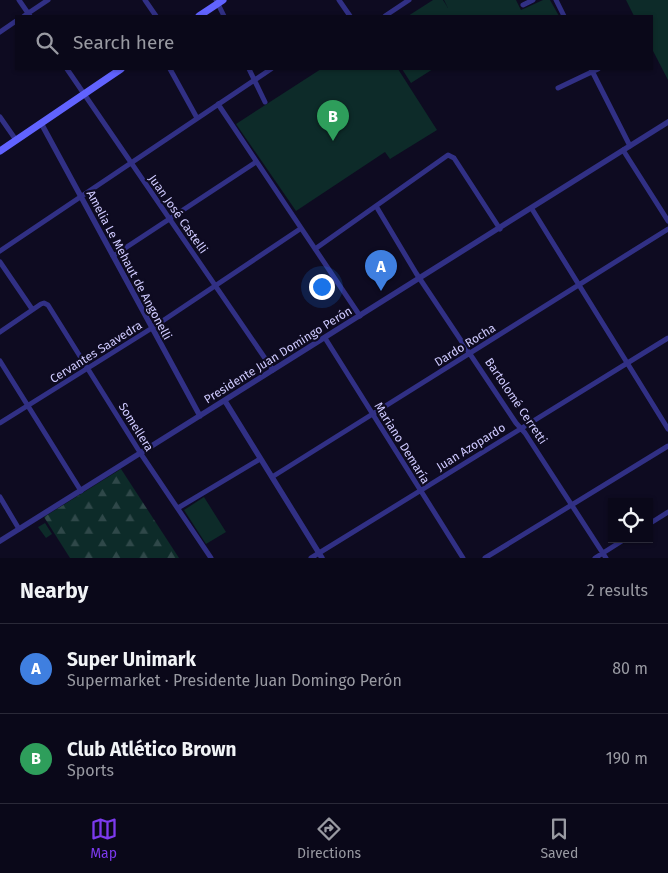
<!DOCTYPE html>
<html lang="en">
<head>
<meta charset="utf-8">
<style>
	:root { --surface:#0a0819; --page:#181626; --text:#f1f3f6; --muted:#999aa2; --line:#2a2938; --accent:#7c3aed }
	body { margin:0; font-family:"Fira Sans",sans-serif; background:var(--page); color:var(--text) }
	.controls { position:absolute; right:15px; bottom:15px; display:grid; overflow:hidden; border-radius:0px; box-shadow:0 1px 4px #0004 }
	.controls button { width:45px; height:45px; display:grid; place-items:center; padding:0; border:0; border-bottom:1px solid var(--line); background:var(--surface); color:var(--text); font:25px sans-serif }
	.you { position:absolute; left:321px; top:286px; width:18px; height:18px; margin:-12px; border:4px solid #fff; border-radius:50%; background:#1a73e8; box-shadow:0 0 0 8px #1a73e833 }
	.badge { display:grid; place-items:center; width:32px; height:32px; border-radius:50%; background:var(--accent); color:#fff; font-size:16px; font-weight:700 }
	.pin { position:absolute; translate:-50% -41px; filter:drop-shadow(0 1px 2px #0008) }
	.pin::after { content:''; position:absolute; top:26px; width:18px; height:15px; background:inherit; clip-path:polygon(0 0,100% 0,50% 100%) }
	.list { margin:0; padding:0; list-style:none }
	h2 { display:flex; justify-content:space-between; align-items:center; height:65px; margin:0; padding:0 20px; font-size:21px }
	h2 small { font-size:16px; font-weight:400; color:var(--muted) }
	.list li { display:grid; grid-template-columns:32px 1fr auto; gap:15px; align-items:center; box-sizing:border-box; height:90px; padding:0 20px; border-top:1px solid var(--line) }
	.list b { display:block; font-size:19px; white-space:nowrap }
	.list p { margin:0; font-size:16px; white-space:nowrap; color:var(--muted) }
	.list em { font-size:16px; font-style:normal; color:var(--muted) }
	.icon { flex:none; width:28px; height:28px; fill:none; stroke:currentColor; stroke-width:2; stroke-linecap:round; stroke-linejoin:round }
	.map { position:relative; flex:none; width:668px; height:558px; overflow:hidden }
	.search { position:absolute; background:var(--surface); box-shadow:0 1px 4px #0004; left:15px; right:15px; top:15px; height:55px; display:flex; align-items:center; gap:12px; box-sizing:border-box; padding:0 18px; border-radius:0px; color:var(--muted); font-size:19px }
	.sheet { height:245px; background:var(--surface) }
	nav { display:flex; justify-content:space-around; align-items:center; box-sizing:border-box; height:70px; border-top:1px solid var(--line); background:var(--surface); font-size:14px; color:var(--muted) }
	nav a { display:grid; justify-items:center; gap:2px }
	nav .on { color:var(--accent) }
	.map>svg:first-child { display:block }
</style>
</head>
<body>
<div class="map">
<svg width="668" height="558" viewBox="0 0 668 558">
	<defs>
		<pattern id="forest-firs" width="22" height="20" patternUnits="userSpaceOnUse" patternTransform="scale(1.25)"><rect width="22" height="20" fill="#0d2b29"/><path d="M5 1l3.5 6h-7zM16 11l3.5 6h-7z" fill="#2f4849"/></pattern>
	</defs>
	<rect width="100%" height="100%" fill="#0e0b21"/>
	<path fill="url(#forest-firs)" d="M121,469L179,558H70L44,517Z"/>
	<path fill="#0d2b29" d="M433,0H443L448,8L444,0H516L521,10L543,0H550L559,16H408Z
		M626,0H668V80L652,49V16H634Z
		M321,69H398L437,130L390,159L385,152L296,211L236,124Z
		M402,69H433L411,83Z
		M204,497L226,532L206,544L184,510Z
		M45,523L52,534L46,538L38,527Z"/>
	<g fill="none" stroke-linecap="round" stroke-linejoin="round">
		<path stroke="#313085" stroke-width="5" d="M19,0L30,16
			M145,0L156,16
			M216,0L224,16
			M339,0L350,16
			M556,0L564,16
			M523,5L533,0
			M24,16L48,0
			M385,16L409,0
			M0,32L16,21
			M67,69L273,370
			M170,69L197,118
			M249,69L265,102
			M591,69L630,146
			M558,88L598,69
			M218,104L360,316
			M0,117L16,140
			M623,150L668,221
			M376,206L416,273L516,423L525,433L606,558
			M532,209L668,429
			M315,249L448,155L454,158L500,229
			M0,251L271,69
			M113,256L256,162
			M0,262L32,309
			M0,332L41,304L44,303L48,305L141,454L211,558
			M325,338L463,558
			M0,361L81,491
			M0,423L152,328L300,229
			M272,477L668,229
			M0,497L19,529
			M178,508L260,459
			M649,524L668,512
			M311,558L668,338
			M485,558L668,446
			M595,558L625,539"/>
		<path stroke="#313085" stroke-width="5.5" d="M41,123L200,416
			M225,401L322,558
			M0,541L668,122"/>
		<path stroke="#6163ff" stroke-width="7" d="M199,16L223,0
			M0,151L121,69"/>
	</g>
	<g text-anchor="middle" stroke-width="4.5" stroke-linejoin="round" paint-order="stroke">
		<g font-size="12" fill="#cfcaff" stroke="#0e0b21">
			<text transform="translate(178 214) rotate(55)" y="4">Juan José Castelli</text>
			<text transform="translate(129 265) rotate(62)" y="4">Amelia Le Mehaut de Angonelli</text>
			<text transform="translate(465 345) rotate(-32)" y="4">Dardo Rocha</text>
			<text transform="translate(96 352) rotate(-32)" y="4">Cervantes Saavedra</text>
			<text transform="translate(278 355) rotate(-32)" y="4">Presidente Juan Domingo Perón</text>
			<text transform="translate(516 401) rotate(56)" y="4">Bartolomé Cerretti</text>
			<text transform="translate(136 427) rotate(58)" y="4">Somellera</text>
			<text transform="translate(402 443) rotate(58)" y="4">Mariano Demaría</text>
			<text transform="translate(471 447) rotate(-32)" y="4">Juan Azopardo</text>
		</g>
	</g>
</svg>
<div class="controls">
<button><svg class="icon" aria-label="locate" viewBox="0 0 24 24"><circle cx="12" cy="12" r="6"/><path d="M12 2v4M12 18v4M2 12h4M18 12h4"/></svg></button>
</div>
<div class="you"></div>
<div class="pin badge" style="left:381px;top:291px;background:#3f7fe0">A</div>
<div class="pin badge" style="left:333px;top:141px;background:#2e9e5b">B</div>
<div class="search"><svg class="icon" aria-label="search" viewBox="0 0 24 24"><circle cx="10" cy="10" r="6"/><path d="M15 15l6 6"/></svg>Search here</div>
</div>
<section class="sheet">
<h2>Nearby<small>2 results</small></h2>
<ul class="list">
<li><span class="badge" style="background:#3f7fe0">A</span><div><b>Super Unimark</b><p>Supermarket · Presidente Juan Domingo Perón</p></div><em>80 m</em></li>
<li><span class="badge" style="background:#2e9e5b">B</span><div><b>Club Atlético Brown</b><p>Sports</p></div><em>190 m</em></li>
</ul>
</section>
<nav>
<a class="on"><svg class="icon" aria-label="map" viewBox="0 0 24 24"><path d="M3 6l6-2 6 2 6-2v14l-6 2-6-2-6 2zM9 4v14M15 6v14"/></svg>Map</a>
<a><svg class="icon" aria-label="directions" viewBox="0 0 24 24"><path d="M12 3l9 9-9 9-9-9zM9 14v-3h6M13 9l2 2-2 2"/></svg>Directions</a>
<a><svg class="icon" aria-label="saved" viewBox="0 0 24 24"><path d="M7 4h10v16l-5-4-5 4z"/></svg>Saved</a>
</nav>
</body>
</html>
